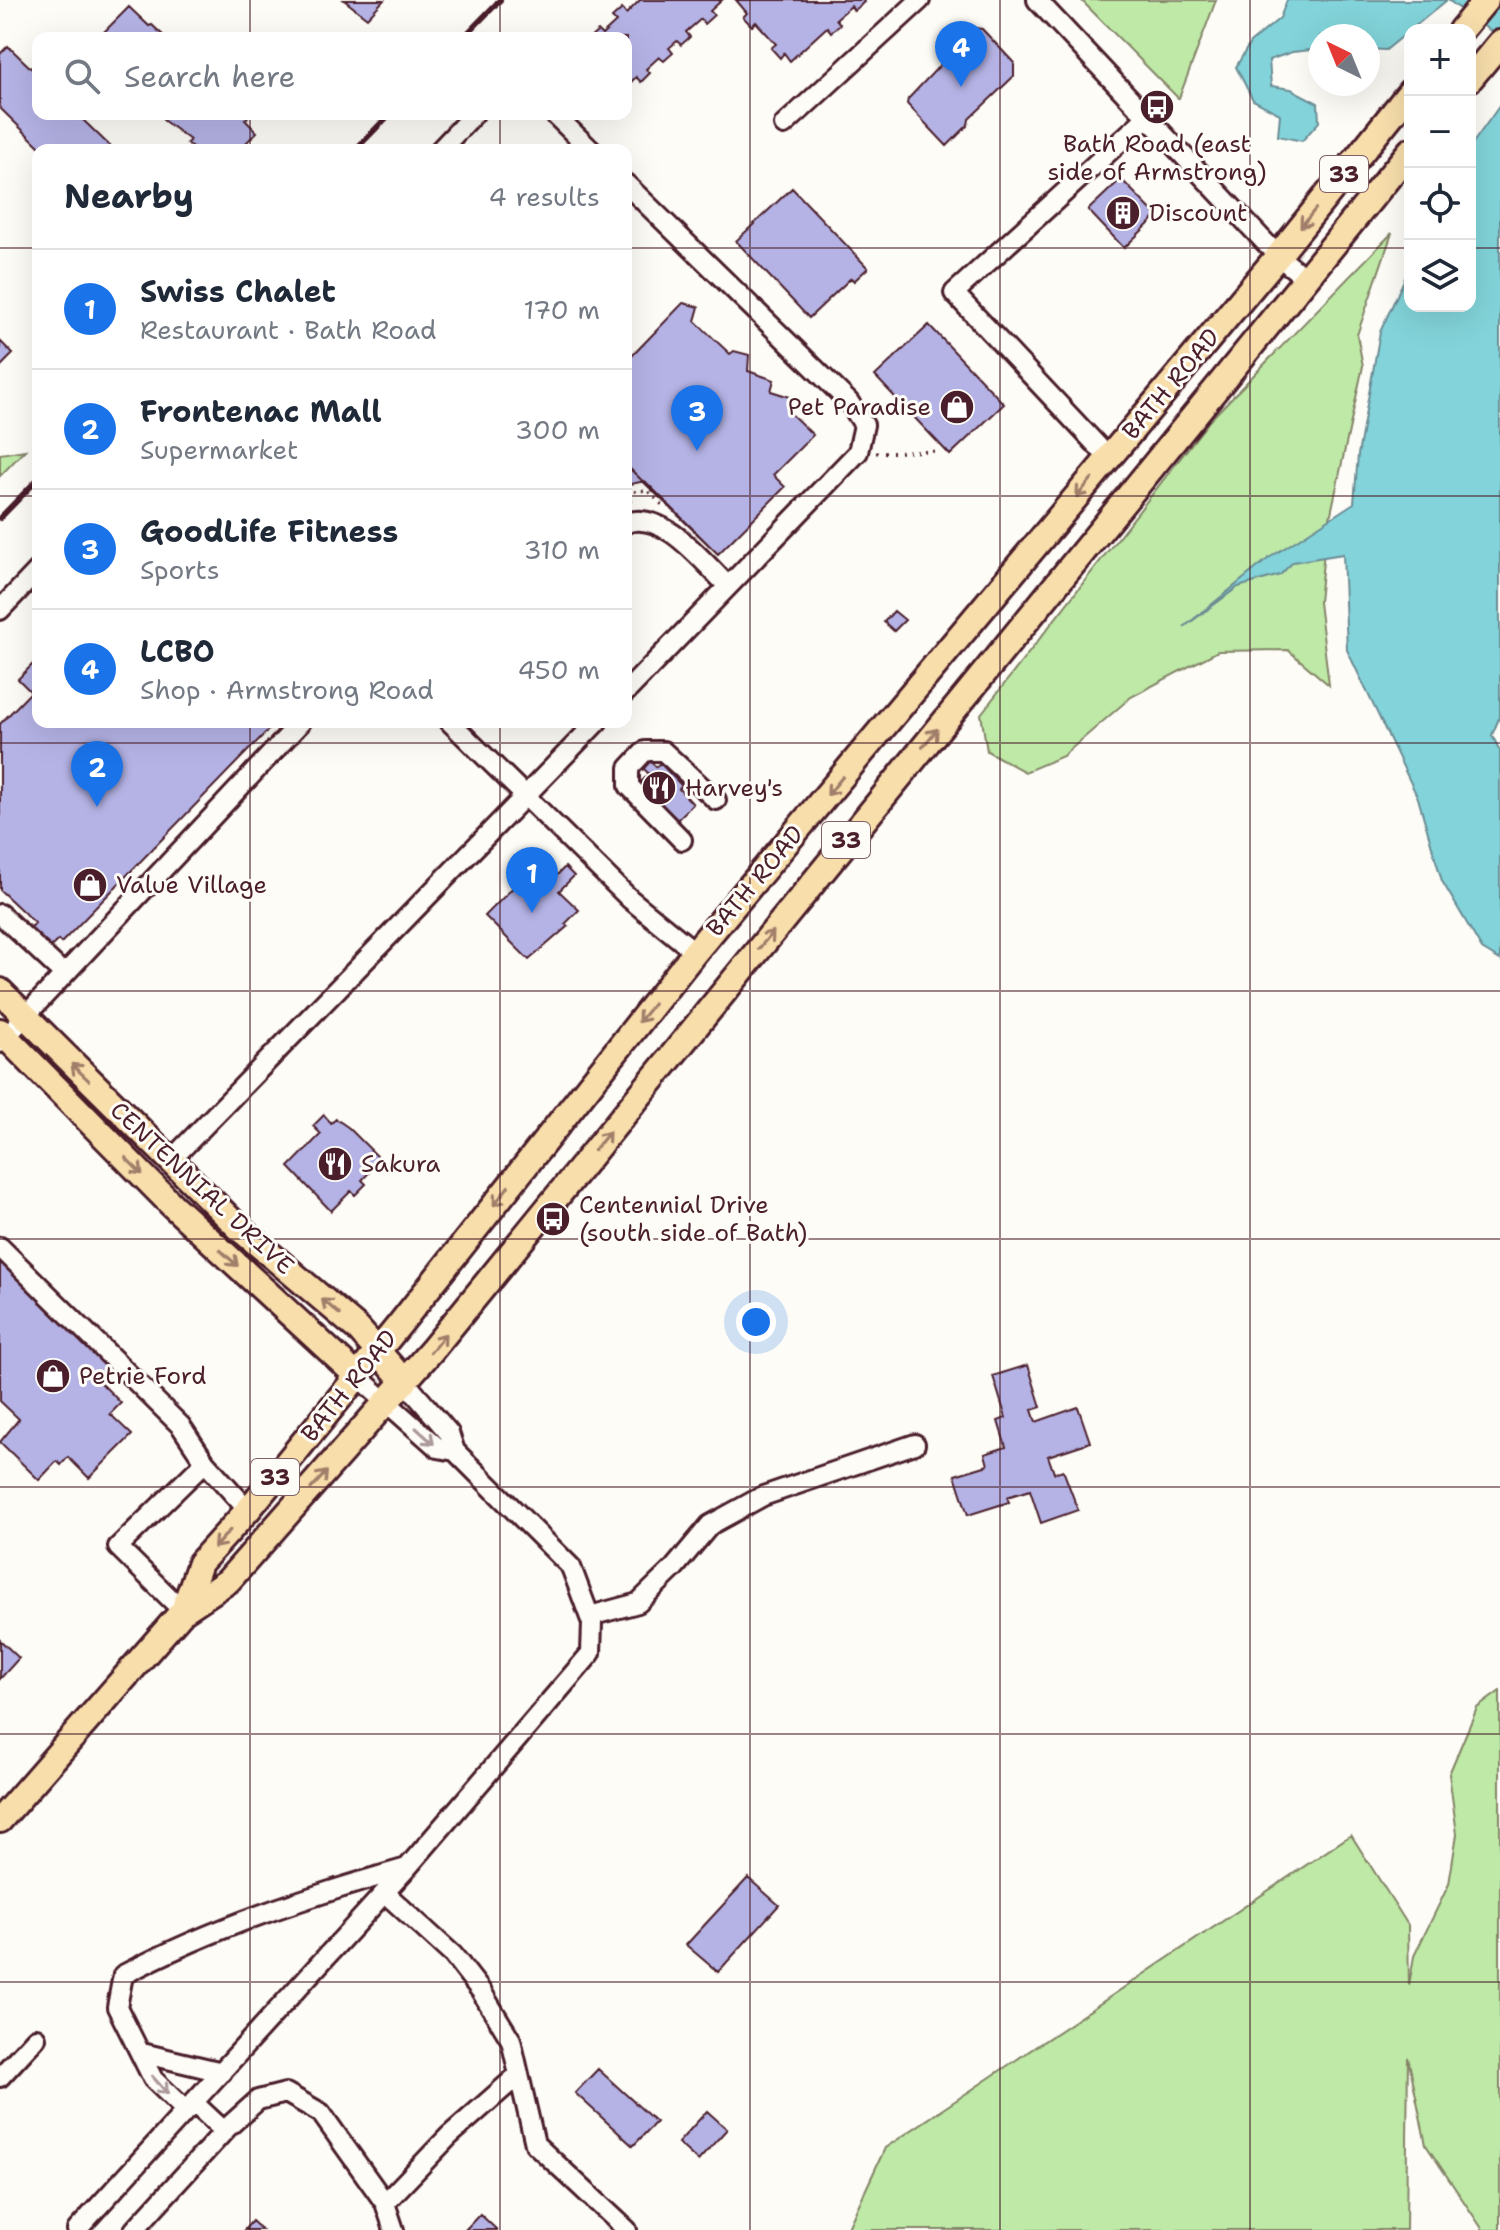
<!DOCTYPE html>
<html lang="en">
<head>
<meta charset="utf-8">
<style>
	:root { --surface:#fff; --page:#f2f2f3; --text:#1f2937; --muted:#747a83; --line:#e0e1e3; --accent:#1a73e8 }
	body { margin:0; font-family:"Shantell Sans",sans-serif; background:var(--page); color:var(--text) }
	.controls { position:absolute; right:24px; top:24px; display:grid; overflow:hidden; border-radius:16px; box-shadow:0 8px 32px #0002 }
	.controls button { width:72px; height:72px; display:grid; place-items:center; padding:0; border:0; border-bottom:2px solid var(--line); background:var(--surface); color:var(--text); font:40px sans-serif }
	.compass { position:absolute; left:1308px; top:24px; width:72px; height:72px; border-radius:50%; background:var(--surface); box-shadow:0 8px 32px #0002; rotate:317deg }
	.you { position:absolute; left:756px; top:1322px; width:28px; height:28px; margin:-20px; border:6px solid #fff; border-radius:50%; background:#1a73e8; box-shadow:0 0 0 12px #1a73e833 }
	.badge { display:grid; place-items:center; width:52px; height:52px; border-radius:50%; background:var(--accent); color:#fff; font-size:26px; font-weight:700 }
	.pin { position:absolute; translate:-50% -66px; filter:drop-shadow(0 2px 4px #0008) }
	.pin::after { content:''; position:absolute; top:42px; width:28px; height:24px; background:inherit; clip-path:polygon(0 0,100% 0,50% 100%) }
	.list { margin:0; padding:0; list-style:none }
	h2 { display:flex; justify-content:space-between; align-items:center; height:104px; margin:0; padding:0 32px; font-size:34px }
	h2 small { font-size:26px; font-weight:400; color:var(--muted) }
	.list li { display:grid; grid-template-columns:52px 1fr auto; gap:24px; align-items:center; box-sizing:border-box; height:120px; padding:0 32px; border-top:2px solid var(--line) }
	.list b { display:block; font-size:30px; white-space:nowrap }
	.list p { margin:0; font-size:26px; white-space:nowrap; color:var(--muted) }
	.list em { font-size:26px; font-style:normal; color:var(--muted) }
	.icon { flex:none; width:44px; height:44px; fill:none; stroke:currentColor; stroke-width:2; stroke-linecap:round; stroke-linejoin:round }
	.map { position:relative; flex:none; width:1500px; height:2230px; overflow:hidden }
	.search { position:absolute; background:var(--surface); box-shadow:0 8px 32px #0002; left:32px; top:32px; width:600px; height:88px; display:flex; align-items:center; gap:20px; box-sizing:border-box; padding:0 28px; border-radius:16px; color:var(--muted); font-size:30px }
	.panel { position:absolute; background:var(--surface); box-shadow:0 8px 32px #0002; left:32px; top:144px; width:600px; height:584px; border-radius:16px }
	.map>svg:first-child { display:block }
</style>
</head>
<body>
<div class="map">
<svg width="1500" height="2230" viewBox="0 0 1500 2230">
	<rect width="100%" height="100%" fill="#fdfcf7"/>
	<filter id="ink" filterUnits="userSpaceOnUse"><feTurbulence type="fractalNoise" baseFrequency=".0125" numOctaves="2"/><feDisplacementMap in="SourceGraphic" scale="16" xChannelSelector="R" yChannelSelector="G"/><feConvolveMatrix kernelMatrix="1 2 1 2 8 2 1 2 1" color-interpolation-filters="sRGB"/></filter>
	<g filter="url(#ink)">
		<path fill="#bee9a6" stroke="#848468" stroke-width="2" d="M1081,0H1216L1179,98H1178Z
			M1392,233L1357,335L1363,366L1325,541L1319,602L1329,685L1288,650L1218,651L1131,697L1063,756L1025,772L987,751L981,714L1210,420Z
			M25,450L0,476V454Z
			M1500,1691V2230H1483L1426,2145L1408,2057L1406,2230H847L885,2148L1351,1835L1408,1925L1409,1985L1414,1956L1449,1884L1457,1834L1449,1774L1477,1708Z"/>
		<path fill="#82d4da" stroke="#6c8c94" stroke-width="2" d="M1287,0H1447L1386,50L1368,49V36H1320V49L1292,52L1269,60L1271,86L1291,89L1318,103L1319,122L1302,141L1278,136L1280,114L1253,100L1236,67L1250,43L1280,18Z
			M1448,0H1500V38Z
			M1500,105V716L1492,735L1500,751V960L1482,949L1442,881L1418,798L1347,650L1343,554L1293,562L1280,575L1238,587L1184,627L1269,558L1354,503L1358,455L1380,332L1410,267V306H1470V147Z"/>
		<path fill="#b5b3e5" stroke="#4a1f2b" stroke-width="2" d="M344,0H384L367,18Z
			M722,0L710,11L714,15L704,24L701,19L686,32L690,37L681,45L677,41L669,48L673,53L664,61L659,57L646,69L650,73L641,82L636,77L626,87V38H590L598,31L602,35L616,22L612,18L622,9L626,14L640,0Z
			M736,0H863L864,2L854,11L851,6L836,19L840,24L831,32L827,27L790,61L784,53L780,58L771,48L776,44L756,22L752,26L743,17L747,13Z
			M129,7L149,26L152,25L166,38H98Z
			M975,28L982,29L1014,63V76L969,119L968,125L947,146L907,104L908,99Z
			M8,46L38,75V114H77L114,150H43L0,108V54Z
			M162,114H244L248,118L245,120L257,132L239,150H195L187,143L190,140L163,120Z
			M1121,179L1157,216L1124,248L1088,210Z
			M792,188L868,268L854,281L851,278L809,318L736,241Z
			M683,303L699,307L695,321L730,354L734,351L749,355L748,371L774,380L771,391L793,398L788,411L813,435L773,475L785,487L718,554L645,481L626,485V356L629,359Z
			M683,303L699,307L695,321L730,354L734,351L749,355L748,371L774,380L771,391L793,398L788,411L813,435L773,475L785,487L718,554L626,465V362Z
			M929,325L1004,404L950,455L875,376Z
			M0,341L13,354L0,367Z
			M894,611L905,620L894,631L884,622Z
			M38,659V722H276L61,943L58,940L47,951L27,932L35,923L0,890V724L31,692L18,679Z
			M646,757L656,767L660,763L682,786L679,789L693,804L676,821L636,787L649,774L639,764Z
			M535,865L551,881L565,867L574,876L559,891L579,910L565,924L568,926L529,960L485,916Z
			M324,1115L331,1123L336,1119L349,1128L381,1160L362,1180L366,1184L355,1195L351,1191L331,1211L289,1167L321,1134L313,1126Z
			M0,1261L112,1370L100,1382L121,1403L110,1414L132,1435L89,1478L68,1457L61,1465L57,1461L39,1480L0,1442L19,1419L0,1401Z
			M1028,1365L1041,1407L1032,1410L1036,1422L1078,1407L1090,1442L1048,1456L1054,1473L1063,1470L1078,1510L1041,1523L1030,1490L1007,1497L1009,1502L968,1515L955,1475L988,1465L985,1454L1006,1447L998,1421L1006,1418L993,1376Z
			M0,1640L19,1658L0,1679Z
			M748,1878L779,1905L718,1972L686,1945Z
			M598,2069L656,2122L633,2146L575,2093Z
			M707,2111L727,2129L698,2161L678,2143Z
			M480,2214L497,2230H465Z
			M252,2221L262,2230H244Z"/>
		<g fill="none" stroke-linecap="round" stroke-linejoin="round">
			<g stroke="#4a1f2b" stroke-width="24">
				<path id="minor" d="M1037,0L1278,256L1304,277
					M554,114L591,150
					M784,125L920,0
					M440,150L474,114
					M626,184L849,402L864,425L858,452L626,692
					M1109,458L954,293L1147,117
					M626,523C663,509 703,562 727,585
					M0,610L38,570
					M450,722L630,899L695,952
					M682,840L629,786V768L645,751H663L716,800
					M0,914L64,974
					M0,1043L301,722
					M171,1160L597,722
					M0,1247L181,1426L205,1462L248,1510
					M357,1376L438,1448L455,1451
					M183,1611L118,1547L205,1462
					M590,1616L638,1603L674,1568L710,1525L763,1496L915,1444
					M385,1893L453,1955L481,1991L511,2040L535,2144L627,2230
					M142,2053L222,2072
					M0,2077L36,2038
					M194,2103L224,2131
					M186,2111L153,2079L117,2007L123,1975C214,1927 309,1896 407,1868
					M385,2203L449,2136L517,2076
					M77,2230L407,1868L591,1653L592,1623L571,1567L455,1451L449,1433L405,1382
					M134,2230L228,2127L258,2100L286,2093L321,2113L385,2203L394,2230"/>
			</g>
			<g stroke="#4a1f2b" stroke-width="30">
				<path id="major" d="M1461,30L1486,0
					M1470,79L1500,43
					M0,991L239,1228L358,1329L405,1382
					M0,1031L172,1205L357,1376
					M183,1611L200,1563L248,1510L400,1324L695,952L1278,256L1410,92
					M0,1820L183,1611L228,1581L432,1350L1410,151"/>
			</g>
			<path stroke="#4a1f2b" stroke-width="3" stroke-dasharray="2 6" stroke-linecap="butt" d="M876,453L940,451
				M626,485L631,504
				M626,493L647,490L663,506"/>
			<use href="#minor" stroke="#fdfcf7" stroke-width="18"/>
			<use href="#major" stroke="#f8deab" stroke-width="24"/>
			<path stroke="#4a1f2b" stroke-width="6" d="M463,38L500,0
				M355,150L390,114
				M0,518L38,479"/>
		</g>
		<defs><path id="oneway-shaft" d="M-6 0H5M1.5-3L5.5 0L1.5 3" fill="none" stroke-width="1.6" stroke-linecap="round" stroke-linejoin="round" transform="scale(2)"/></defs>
		<g stroke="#a17e6b">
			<use href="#oneway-shaft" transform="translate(1308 218) rotate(129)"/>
			<use href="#oneway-shaft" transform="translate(1084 488) rotate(130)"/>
			<use href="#oneway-shaft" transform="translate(930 738) rotate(-51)"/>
			<use href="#oneway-shaft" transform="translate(835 786) rotate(130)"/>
			<use href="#oneway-shaft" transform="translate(766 940) rotate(-51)"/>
			<use href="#oneway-shaft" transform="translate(646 1013) rotate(129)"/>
			<use href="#oneway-shaft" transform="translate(80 1072) rotate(-136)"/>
			<use href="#oneway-shaft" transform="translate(602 1141) rotate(-51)"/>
			<use href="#oneway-shaft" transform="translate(134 1166) rotate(45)"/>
			<use href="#oneway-shaft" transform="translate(501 1196) rotate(128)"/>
			<use href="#oneway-shaft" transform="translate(229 1258) rotate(42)"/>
			<use href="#oneway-shaft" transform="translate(331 1307) rotate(-140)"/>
			<use href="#oneway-shaft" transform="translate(438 1343) rotate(-51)"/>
			<use href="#oneway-shaft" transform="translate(319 1480) rotate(-48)"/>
			<use href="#oneway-shaft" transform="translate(222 1539) rotate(132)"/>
		</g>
		<g stroke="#ac999b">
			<use href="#oneway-shaft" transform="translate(425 1436) rotate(42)"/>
			<use href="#oneway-shaft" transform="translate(160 2085) rotate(48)"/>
		</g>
	</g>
	<path fill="none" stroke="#4a1f2b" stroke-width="2" stroke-opacity="0.55" d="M250,0V38M500,0V38M750,0V2230M1000,0V2230M1250,0V2230M250,114V150M500,114V150M0,248H38M626,248H1410M1470,248H1500M0,496H38M626,496H1500M250,722V2230M500,722V2230M0,743H1500M0,991H1500M0,1239H1500M0,1487H1500M0,1734H1500M0,1982H1500"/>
	<defs>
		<g id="bus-disc" transform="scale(1.8)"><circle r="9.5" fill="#4a1f2b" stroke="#fdfcf7"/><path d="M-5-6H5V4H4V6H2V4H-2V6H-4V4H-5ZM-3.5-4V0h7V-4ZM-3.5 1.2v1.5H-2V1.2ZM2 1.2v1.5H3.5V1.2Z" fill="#fff"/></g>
		<g id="building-disc" transform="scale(1.8)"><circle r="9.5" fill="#4a1f2b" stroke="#fdfcf7"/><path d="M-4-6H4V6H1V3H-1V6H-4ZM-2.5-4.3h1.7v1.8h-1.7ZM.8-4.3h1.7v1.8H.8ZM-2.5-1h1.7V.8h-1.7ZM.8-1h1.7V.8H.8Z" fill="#fff"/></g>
		<g id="shop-disc" transform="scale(1.8)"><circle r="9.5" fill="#4a1f2b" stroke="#fdfcf7"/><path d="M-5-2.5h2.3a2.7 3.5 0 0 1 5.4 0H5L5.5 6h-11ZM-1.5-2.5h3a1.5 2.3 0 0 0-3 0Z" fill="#fff"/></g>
		<g id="restaurant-disc" transform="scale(1.8)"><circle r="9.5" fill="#4a1f2b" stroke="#fdfcf7"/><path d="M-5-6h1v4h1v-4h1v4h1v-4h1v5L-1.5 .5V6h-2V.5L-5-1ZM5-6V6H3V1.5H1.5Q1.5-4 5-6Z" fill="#fff"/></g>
	</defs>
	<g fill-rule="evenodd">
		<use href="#bus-disc" x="1157" y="107"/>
		<use href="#building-disc" x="1123" y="213"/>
		<use href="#shop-disc" x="957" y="407"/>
		<use href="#restaurant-disc" x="659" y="788"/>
		<use href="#shop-disc" x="90" y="885"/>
		<use href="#restaurant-disc" x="335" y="1164"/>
		<use href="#bus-disc" x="553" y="1219"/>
		<use href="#shop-disc" x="53" y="1376"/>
	</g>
	<g text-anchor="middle" stroke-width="6" stroke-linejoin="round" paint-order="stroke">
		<g fill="#fdfcf7" stroke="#806168" stroke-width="2">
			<rect x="1320" y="156" width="48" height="36" rx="6"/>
			<rect x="822" y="822" width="48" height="36" rx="6"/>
			<rect x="251" y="1459" width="48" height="36" rx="6"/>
		</g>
		<g font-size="22" font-weight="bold" fill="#4a1f2b">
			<text x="1344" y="182">33</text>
			<text x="846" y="848">33</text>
			<text x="275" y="1485">33</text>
		</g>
		<g font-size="24" fill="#4a1f2b" stroke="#fdfcf7" text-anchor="start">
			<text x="1157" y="152" text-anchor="middle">Bath Road (east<tspan x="1157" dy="28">side of Armstrong)</tspan></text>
			<text x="1149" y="221">Discount</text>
			<text x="931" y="415" text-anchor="end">Pet Paradise</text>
			<text x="685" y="796">Harvey's</text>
			<text x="116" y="893">Value Village</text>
			<text x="361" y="1172">Sakura</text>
			<text x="579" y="1213">Centennial Drive<tspan x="579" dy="28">(south side of Bath)</tspan></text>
			<text x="79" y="1384">Petrie Ford</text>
		</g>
		<g font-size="24" fill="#4a1f2b" stroke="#fdfcf7">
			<text transform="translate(1171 384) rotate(-50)" y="8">BATH ROAD</text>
			<text transform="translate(755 881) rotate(-50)" y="8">BATH ROAD</text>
			<text transform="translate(202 1188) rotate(43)" y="8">CENTENNIAL DRIVE</text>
			<text transform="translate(349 1386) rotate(-51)" y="8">BATH ROAD</text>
		</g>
	</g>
</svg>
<div class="controls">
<button>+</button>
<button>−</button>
<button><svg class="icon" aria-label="locate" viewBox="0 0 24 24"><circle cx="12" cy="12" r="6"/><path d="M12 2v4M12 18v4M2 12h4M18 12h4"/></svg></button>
<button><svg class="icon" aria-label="layers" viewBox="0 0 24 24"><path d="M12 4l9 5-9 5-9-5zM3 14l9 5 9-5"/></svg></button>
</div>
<svg class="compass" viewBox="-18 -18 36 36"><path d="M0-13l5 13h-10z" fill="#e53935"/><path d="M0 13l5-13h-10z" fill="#747a83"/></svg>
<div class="you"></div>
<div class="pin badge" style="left:532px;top:913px">1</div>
<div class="pin badge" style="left:97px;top:807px">2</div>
<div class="pin badge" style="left:697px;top:451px">3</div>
<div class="pin badge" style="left:961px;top:87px">4</div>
<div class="search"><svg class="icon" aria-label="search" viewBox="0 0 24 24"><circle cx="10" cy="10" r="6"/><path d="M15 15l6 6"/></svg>Search here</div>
<section class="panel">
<h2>Nearby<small>4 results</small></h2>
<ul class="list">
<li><span class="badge">1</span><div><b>Swiss Chalet</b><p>Restaurant · Bath Road</p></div><em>170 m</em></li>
<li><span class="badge">2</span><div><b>Frontenac Mall</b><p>Supermarket</p></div><em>300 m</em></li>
<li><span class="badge">3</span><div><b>GoodLife Fitness</b><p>Sports</p></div><em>310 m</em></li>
<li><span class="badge">4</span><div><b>LCBO</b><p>Shop · Armstrong Road</p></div><em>450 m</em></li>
</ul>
</section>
</div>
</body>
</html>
